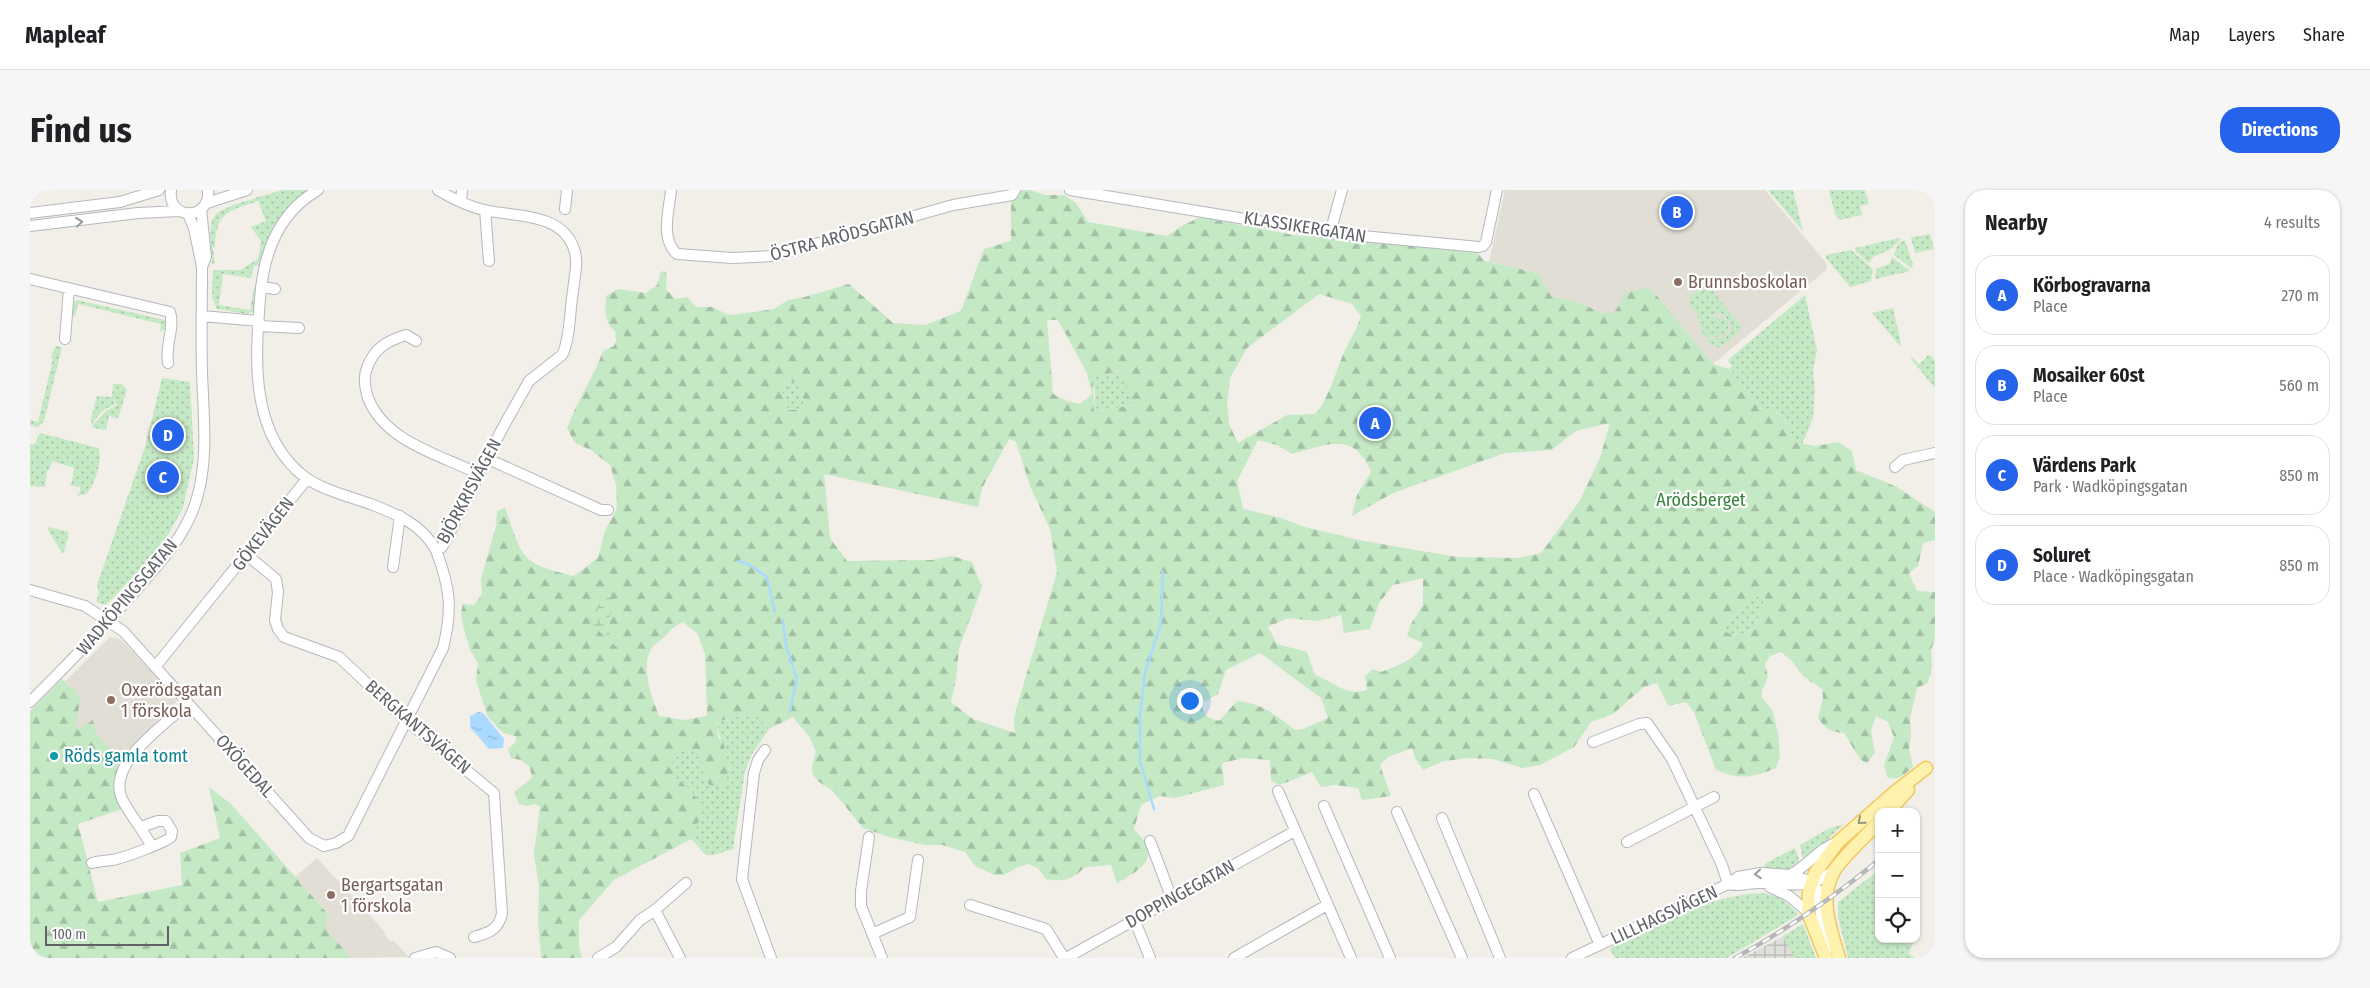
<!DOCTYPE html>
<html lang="en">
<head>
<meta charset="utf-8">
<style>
	:root { --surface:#fff; --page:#f6f6f6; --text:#202124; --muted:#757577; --line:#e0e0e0; --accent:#2563eb }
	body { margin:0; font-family:"Fira Sans Condensed",sans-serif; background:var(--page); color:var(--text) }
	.controls { position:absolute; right:15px; bottom:15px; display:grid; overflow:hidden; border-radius:10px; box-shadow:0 1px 4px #0004 }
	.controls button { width:45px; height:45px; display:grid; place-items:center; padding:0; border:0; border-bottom:1px solid var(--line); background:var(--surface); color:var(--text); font:25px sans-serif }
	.scale { position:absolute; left:15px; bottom:12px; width:124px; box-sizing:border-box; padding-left:5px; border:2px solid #5f6368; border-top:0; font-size:14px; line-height:18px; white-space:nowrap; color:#5f6368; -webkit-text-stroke:4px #fff; paint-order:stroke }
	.you { position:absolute; left:1159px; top:510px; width:18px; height:18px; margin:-12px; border:4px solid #fff; border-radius:50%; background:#1a73e8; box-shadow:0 0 0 8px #1a73e833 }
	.badge { display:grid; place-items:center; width:32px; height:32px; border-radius:50%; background:var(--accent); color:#fff; font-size:16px; font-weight:700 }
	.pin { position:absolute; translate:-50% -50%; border:2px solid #fff; box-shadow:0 1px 5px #0006 }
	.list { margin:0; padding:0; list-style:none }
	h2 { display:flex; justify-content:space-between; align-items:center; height:65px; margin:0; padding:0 20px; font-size:21px }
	h2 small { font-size:16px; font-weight:400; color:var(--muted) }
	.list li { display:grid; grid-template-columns:32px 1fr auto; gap:15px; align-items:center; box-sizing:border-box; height:80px; margin:0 10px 10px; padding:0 10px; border:1px solid var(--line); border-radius:20px }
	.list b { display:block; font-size:19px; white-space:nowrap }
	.list p { margin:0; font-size:16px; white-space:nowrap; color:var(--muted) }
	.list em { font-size:16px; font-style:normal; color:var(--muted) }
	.icon { flex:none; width:28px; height:28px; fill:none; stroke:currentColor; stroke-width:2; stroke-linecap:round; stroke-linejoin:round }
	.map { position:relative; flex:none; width:1905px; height:768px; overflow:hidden; border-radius:20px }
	header { display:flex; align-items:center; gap:30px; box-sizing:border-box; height:70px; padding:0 25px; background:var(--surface); border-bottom:1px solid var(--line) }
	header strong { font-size:24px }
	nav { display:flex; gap:28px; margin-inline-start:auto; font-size:18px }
	.intro { display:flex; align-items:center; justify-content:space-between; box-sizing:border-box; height:120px; padding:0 30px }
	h1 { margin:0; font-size:35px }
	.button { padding:12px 22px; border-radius:20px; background:var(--accent); color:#fff; font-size:18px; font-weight:700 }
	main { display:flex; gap:30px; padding:0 30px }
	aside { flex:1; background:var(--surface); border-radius:20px; box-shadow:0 1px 4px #0004 }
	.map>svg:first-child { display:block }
</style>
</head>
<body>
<header>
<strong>Mapleaf</strong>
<nav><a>Map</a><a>Layers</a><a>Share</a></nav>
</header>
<div class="intro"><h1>Find us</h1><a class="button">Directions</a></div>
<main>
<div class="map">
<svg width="1905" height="768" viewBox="0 0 1905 768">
	<defs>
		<pattern id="industrial-grid" width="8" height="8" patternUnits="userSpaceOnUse" patternTransform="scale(1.25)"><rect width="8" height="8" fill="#e0deda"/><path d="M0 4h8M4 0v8" fill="none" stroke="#b9b8b5"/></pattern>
		<pattern id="grass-dots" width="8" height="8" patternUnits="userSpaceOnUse" patternTransform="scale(1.25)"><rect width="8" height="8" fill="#c5e8c5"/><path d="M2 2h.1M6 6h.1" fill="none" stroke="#a3c0a4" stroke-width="1.8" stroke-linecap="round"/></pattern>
		<pattern id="forest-firs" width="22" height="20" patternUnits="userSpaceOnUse" patternTransform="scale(1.25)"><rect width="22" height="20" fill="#c5e8c5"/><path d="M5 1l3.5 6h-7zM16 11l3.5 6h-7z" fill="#a3c0a4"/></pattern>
		<pattern id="wetland-marsh" width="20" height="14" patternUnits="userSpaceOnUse" patternTransform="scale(1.25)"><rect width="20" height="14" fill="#c5e8c5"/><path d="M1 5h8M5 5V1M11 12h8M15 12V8" fill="none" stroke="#a3c0a4"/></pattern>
		<pattern id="water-ripples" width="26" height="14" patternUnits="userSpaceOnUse" patternTransform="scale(1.25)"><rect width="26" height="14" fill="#aadaff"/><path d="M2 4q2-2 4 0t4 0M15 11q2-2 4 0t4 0" fill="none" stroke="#8eb4d2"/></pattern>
	</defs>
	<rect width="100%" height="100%" fill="#f1efe8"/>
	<path fill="url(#industrial-grid)" d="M1754,746L1765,768H1712Z"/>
	<path fill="#e1ded6" d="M1475,0H1735L1797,74L1796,80L1683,174L1631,111L1584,123H1571L1546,111L1522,107L1508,83L1459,72Z
		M80,447L90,449L145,506L146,513L89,569L42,544L13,513Z
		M287,668L355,742L354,743L361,752L363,750L379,767L321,768L296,739L298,723L265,687Z"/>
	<path fill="url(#grass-dots)" d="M252,0H282L273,6L230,76H224L221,88L193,84L189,115L220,120L224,98L227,100L224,121L217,124L187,119L182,108L183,80H210L228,69L231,51L221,37L236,31L228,11C198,21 186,22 185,57H183L185,73L182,74L180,44L182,30L188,22L203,15Z
		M1738,0H1763L1773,41Z
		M1799,0H1835L1839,14L1830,16L1832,25L1810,30L1805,24Z
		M1900,44L1904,59L1885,63L1881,48Z
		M1869,48L1871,49C1867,53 1862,59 1857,61C1850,65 1844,64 1839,73L1826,62L1825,58Z
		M1875,50L1883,75L1881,78L1864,65L1868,54Z
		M1821,60L1843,79L1841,91L1820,97L1796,68V65Z
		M1862,67L1880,81L1845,89L1846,79L1859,74Z
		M1673,91L1684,93L1683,101L1712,137L1706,145L1688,158L1675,149L1695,148L1701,141L1700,132L1692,124L1686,123L1684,125L1686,128H1693L1698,132V142L1692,147H1674L1667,125L1659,114L1660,106L1666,102Z
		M1775,105L1787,160L1783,180L1785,201L1783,228L1772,254L1763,252C1760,233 1755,222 1734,220L1699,179L1702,176L1698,170Z
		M47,110L135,130L137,138L130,142L131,134L48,114L45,126H41L44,112Z
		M1863,118L1871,154V157L1842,123Z
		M29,156L32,157L14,231L8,237L0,235V230L8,232L23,169L21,168L25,157Z
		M1896,165L1901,166L1905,171V198L1881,169L1882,167L1889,174L1897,167Z
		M1092,180L1103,215L1064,222L1065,202L1062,188Z
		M132,188L160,192L164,268L153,318L130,359L76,415L66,412L69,403L67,395L115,257Z
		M758,189L769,195L774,213L773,220L758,221L751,197Z
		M83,194H92L97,200L88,228L79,226L76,240L63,238L62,236L76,221L87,215L82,207L85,214L72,221L62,234L61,229L67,206L82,207Z
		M10,243L68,258C74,267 64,298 56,304L47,306L50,301V297L39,295L42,292L44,278L22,271L19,280H17L15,297L0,296V254H5Z
		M19,337L39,342L34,362L32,363L18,340Z
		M1732,405L1735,410L1729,421L1726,438C1713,444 1705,448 1691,440L1720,407Z
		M727,526L739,539L722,564L715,581L703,659L684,665H676L661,649L666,635L673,627C670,618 667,607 660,600C647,586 639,592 643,568L652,562L667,560L672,565L673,582L679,595L693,597L699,579L686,532L705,527Z
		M1814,634L1776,669L1773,670L1770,655L1800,638Z
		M1765,658L1770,673C1762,684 1745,679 1733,678L1736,673Z
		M1849,680V749L1884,750L1879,764L1885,768H1818L1808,726V712Z
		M1734,703L1751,708L1767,722L1768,725L1697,768H1585L1580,759L1587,752C1634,732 1682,704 1734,703Z
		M1773,734L1786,768H1765L1753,746Z"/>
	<path fill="url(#forest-firs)" fill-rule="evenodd" d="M989,0H1000L1015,5H1034L1046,13L1058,32L1137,46L1150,37L1170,27L1263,45L1447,62L1454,71L1508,83L1522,107L1546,111L1571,123H1584L1596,103L1613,98L1622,100L1683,174L1699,179L1734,220C1754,222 1760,233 1763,252L1785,256L1808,252L1822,261L1826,280L1867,297L1905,322V350L1893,353L1888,376L1879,383L1887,401L1905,402V448L1901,460L1902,476L1898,493L1887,498L1880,529L1881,545L1879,558L1883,577C1875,583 1869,592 1857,587L1854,575L1864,547L1858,532L1846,526L1841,541L1845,562L1837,574L1830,569L1814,543C1801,542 1795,539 1788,528L1793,508L1792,499L1773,486L1762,471L1751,462L1740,466L1735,474L1738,487L1732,501V508L1743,521L1748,544L1750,566L1746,578C1721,588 1711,590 1686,580L1664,522L1656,512L1638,516L1627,493L1614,497L1583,524L1561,532L1544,557L1510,575L1493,578L1463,569L1439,568L1414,571L1393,580L1385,568L1382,558L1358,567L1350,575L1361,606L1332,610L1328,598L1305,595L1291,597L1282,582L1250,595L1241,591L1240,570L1214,568L1192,573L1194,595L1145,608L1130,606L1111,615L1104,639C1108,644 1115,650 1117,655C1124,675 1100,685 1087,693L1081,675L1055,677C1042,690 1034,692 1016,689L1008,678L998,674L986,678L974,685H964L945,676L935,662L928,660L913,655H895L859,647L833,638L802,600L789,592L782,584V576L786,562L780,548L763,527L739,539L727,526L705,527L686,532L689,549L693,551L699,579L694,597L679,595L673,582L672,565L667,560L652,562L643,568C639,592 647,586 661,601C667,607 670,618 673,627L666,635L661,649L584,690L549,730V755L552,768H511L508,729L509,697L504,664L510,617L505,614L496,616L489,614L484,602L502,588L500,577L491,570L481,568L478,559L486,552V546L473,543L458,527L446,491L448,473L440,460L433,435L431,423L433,414L444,415L452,404L451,389L466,336L467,321L475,318C493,368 489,373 544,386L568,368L575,341L587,318L586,295L580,275L561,260L545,253L537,238C547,211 563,188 573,161L584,156L586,151L585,141C574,132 575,119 576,106L588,99L616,103L627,95L631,82L634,81L637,84L636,99L645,109L657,107L666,117H682L699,125L724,122L744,119L758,110L775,107L819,94L863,133L895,135L931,121L954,59L981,51V12ZM1289,104L1322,114L1331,126C1327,140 1319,151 1313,165C1307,179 1296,215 1285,224L1257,225L1208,253L1199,234L1197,214L1200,188L1217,158ZM1017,130H1028L1057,183L1062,204L1050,214L1037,211L1023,204ZM1091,180L1103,215L1064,222L1063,188ZM758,189L769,195L774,213L773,220H758L751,197ZM1580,233L1570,268L1549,312L1511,363L1489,368L1427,367L1328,350L1275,337L1251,328L1213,319L1207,291L1228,250L1247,255L1262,264C1296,255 1324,240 1341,282L1327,305L1322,326L1363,303L1475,263L1521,260L1546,241ZM979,249L986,252L1000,296L1020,339L1027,382L987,516L984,529L985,543L943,529L921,512L926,489L929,458L952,397L942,372L922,366L902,370L817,371L800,348L794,284L948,317L952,298ZM1393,388V415L1381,434L1377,446L1393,453C1388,469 1365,477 1351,482L1343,479L1335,486L1337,500C1316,507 1304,492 1285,485L1277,462L1247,454L1238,437L1258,428L1287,431L1311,425L1314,443L1340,439L1349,413L1363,395ZM1732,406L1735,409L1729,421L1726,438C1713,444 1705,448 1692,440L1720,407ZM653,432L667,443L675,464L677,526L654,530L629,526C622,507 610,478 621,459C624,454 628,453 632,449C641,441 640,438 653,432ZM1230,463L1291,508L1298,528L1273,539L1265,540C1246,525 1232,513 1207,511L1189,531C1178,528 1172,525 1172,513L1188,504L1196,480Z
		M32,489L38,496L46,499L50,511L46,534L50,539L63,530L65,541L89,570L87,600L95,618L48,634L68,712L152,695L150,663L190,648L179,597L201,614L298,724L296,739L321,768H0V521Z"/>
	<path fill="url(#wetland-marsh)" d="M574,404L585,412L576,437L588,458L562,435Z"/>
	<path fill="url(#water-ripples)" d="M448,522L453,523L474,549L473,558L459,559L440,537V526Z"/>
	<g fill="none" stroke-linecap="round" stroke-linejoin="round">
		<path stroke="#aadaff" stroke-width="2.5" d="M709,371L720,375L737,387L745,422
			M753,430L756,456L767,489L760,521
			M1124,619L1110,572V526L1115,483L1131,433L1133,382"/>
		<g stroke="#b5b8bc" stroke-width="12">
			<path id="minor" d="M141,0C137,31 181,31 178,0
				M288,0C248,23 233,65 230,109C225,171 220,246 276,288C295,301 322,307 343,315C369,325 392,335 406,360
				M641,0C639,21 630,49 647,64L703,68L743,66L923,15L982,5L985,0
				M1040,0L1300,43L1449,57L1453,56L1456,52L1467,0
				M431,12L432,0
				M177,13L217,0
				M535,19L537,0
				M455,20L459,71
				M0,23L90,12L129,0
				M158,24L164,38L172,77
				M0,36L108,23L149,21
				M1300,43L1312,0
				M0,89L140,122C145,138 135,155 138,173
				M231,97L245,99
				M172,126L229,131
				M229,136L269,138
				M35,149L39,98
				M386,151L376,145C357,151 344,158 337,178C333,187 335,198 338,208C355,252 411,265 449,284
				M458,269L571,320H578
				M1865,277L1873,270L1905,263
				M217,365L246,389L248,402L245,430L248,439L254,447L309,467L377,531L464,603L472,723C469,740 458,743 444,747
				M363,377L370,326
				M0,400L55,416L93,441L279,648L294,656L306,653L318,646L413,458C423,418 420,398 406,360L412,357L417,348L472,239L499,191L532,165C540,151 540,118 543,101C544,88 549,72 544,59C532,22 484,27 454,20C437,16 423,9 408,0
				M125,477L277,289
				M0,512C37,475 73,438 107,399C131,372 157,344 167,308C179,267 173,222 172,180C171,146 172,112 172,77L176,67L171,19
				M1563,552L1609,534L1617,533L1642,569L1692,675L1698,694
				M735,560L728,570L724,583L712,689L741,768
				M1248,601L1321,768
				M1504,604L1570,755
				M1294,616L1360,768
				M1367,622L1432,768
				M1412,628L1470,768
				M839,647L831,701V716L852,768
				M1120,651L1142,709
				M1597,652L1684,607
				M121,655C113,640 100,625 92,609C76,573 135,535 158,513
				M62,673C69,671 75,671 82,670C91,669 137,652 141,647L142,641L136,631H128L111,637
				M1760,685C1778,676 1789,658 1808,652
				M1698,694C1709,697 1718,693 1729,693C1763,692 1773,702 1804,681
				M1740,697L1759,706L1778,722
				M940,715L1016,739L1034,768
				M625,720L650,768
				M1104,729L1120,768
				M842,744L880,727L888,670
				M385,768L406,762L420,768
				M568,768L586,757L610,730L625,720L656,693
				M1036,768L1265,641
				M1204,768L1297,715
				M1542,768L1698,694L1708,687L1731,683L1760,685L1777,690L1787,699L1793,736L1802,758"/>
		</g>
		<g stroke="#f2c960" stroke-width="15">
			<path id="major" d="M1858,622L1878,600
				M1796,768L1778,722L1779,701L1785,683L1808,652L1865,602L1896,578
				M1809,768C1801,740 1788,709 1804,681C1813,666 1837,645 1849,632"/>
		</g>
		<use href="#minor" stroke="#fff" stroke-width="10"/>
		<use href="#major" stroke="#fff2af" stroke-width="12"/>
		<g stroke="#b6b7b8" stroke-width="4.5">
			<path id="rail" d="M1705,768C1756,740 1804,707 1849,670"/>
		</g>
		<use href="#rail" stroke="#fff" stroke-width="2.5" stroke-dasharray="8" stroke-linecap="butt"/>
	</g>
	<defs><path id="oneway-chevron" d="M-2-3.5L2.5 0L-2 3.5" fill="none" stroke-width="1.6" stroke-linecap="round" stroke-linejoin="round" transform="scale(1.25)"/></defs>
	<g stroke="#979a9d">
		<use href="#oneway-chevron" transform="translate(49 32) rotate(-6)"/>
		<use href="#oneway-chevron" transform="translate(1728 684) rotate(176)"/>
	</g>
	<use stroke="#979581" href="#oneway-chevron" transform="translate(1831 631) rotate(139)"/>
	<g fill="#8d6e63" stroke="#fff" stroke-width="2">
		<circle cx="1648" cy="92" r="5"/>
		<circle cx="81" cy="510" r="5"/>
		<circle cx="301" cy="705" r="5"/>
	</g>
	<circle fill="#0f9aa8" stroke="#fff" stroke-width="2" cx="24" cy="566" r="5"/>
	<g text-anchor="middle" stroke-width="4.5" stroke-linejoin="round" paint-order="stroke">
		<g font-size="18" fill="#5f6368" stroke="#fff">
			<text transform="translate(1275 37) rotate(9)" y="6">KLASSIKERGATAN</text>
			<text transform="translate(812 46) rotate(-15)" y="6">ÖSTRA ARÖDSGATAN</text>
			<text transform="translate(439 301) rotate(-62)" y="6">BJÖRKRISVÄGEN</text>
			<text transform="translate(233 344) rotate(-52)" y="6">GÖKEVÄGEN</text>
			<text transform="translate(97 407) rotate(-50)" y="6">WADKÖPINGSGATAN</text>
			<text transform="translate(388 537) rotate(41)" y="6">BERGKANTSVÄGEN</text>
			<text transform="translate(215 576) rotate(48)" y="6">OXÖGEDAL</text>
			<text transform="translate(1150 704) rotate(-29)" y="6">DOPPINGEGATAN</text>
			<text transform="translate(1634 725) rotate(-25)" y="6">LILLHAGSVÄGEN</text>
		</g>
		<g font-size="18" fill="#785e54" stroke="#fff" text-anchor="start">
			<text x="1658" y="98">Brunnsboskolan</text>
			<text x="91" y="506">Oxerödsgatan<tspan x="91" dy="21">1 förskola</tspan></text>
			<text x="311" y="701">Bergartsgatan<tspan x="311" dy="21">1 förskola</tspan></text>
		</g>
		<g font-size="18" fill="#348238" stroke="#fff">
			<text x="1671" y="316">Arödsberget</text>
		</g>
		<g font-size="18" fill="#0d838f" stroke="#fff" text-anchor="start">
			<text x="34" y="572">Röds gamla tomt</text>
		</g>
	</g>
</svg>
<div class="controls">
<button>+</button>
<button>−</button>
<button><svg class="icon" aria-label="locate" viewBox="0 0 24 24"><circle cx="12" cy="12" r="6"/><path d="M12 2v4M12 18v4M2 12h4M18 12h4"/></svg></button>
</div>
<div class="scale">100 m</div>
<div class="you"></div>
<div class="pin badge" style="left:1345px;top:233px">A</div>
<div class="pin badge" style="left:1647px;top:22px">B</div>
<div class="pin badge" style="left:133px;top:287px">C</div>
<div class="pin badge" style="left:138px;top:245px">D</div>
</div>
<aside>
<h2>Nearby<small>4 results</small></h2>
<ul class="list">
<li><span class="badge">A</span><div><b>Körbogravarna</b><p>Place</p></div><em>270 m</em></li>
<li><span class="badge">B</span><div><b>Mosaiker 60st</b><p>Place</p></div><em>560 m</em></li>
<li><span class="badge">C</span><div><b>Värdens Park</b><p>Park · Wadköpingsgatan</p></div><em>850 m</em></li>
<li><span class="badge">D</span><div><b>Soluret</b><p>Place · Wadköpingsgatan</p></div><em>850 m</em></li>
</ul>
</aside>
</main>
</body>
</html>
